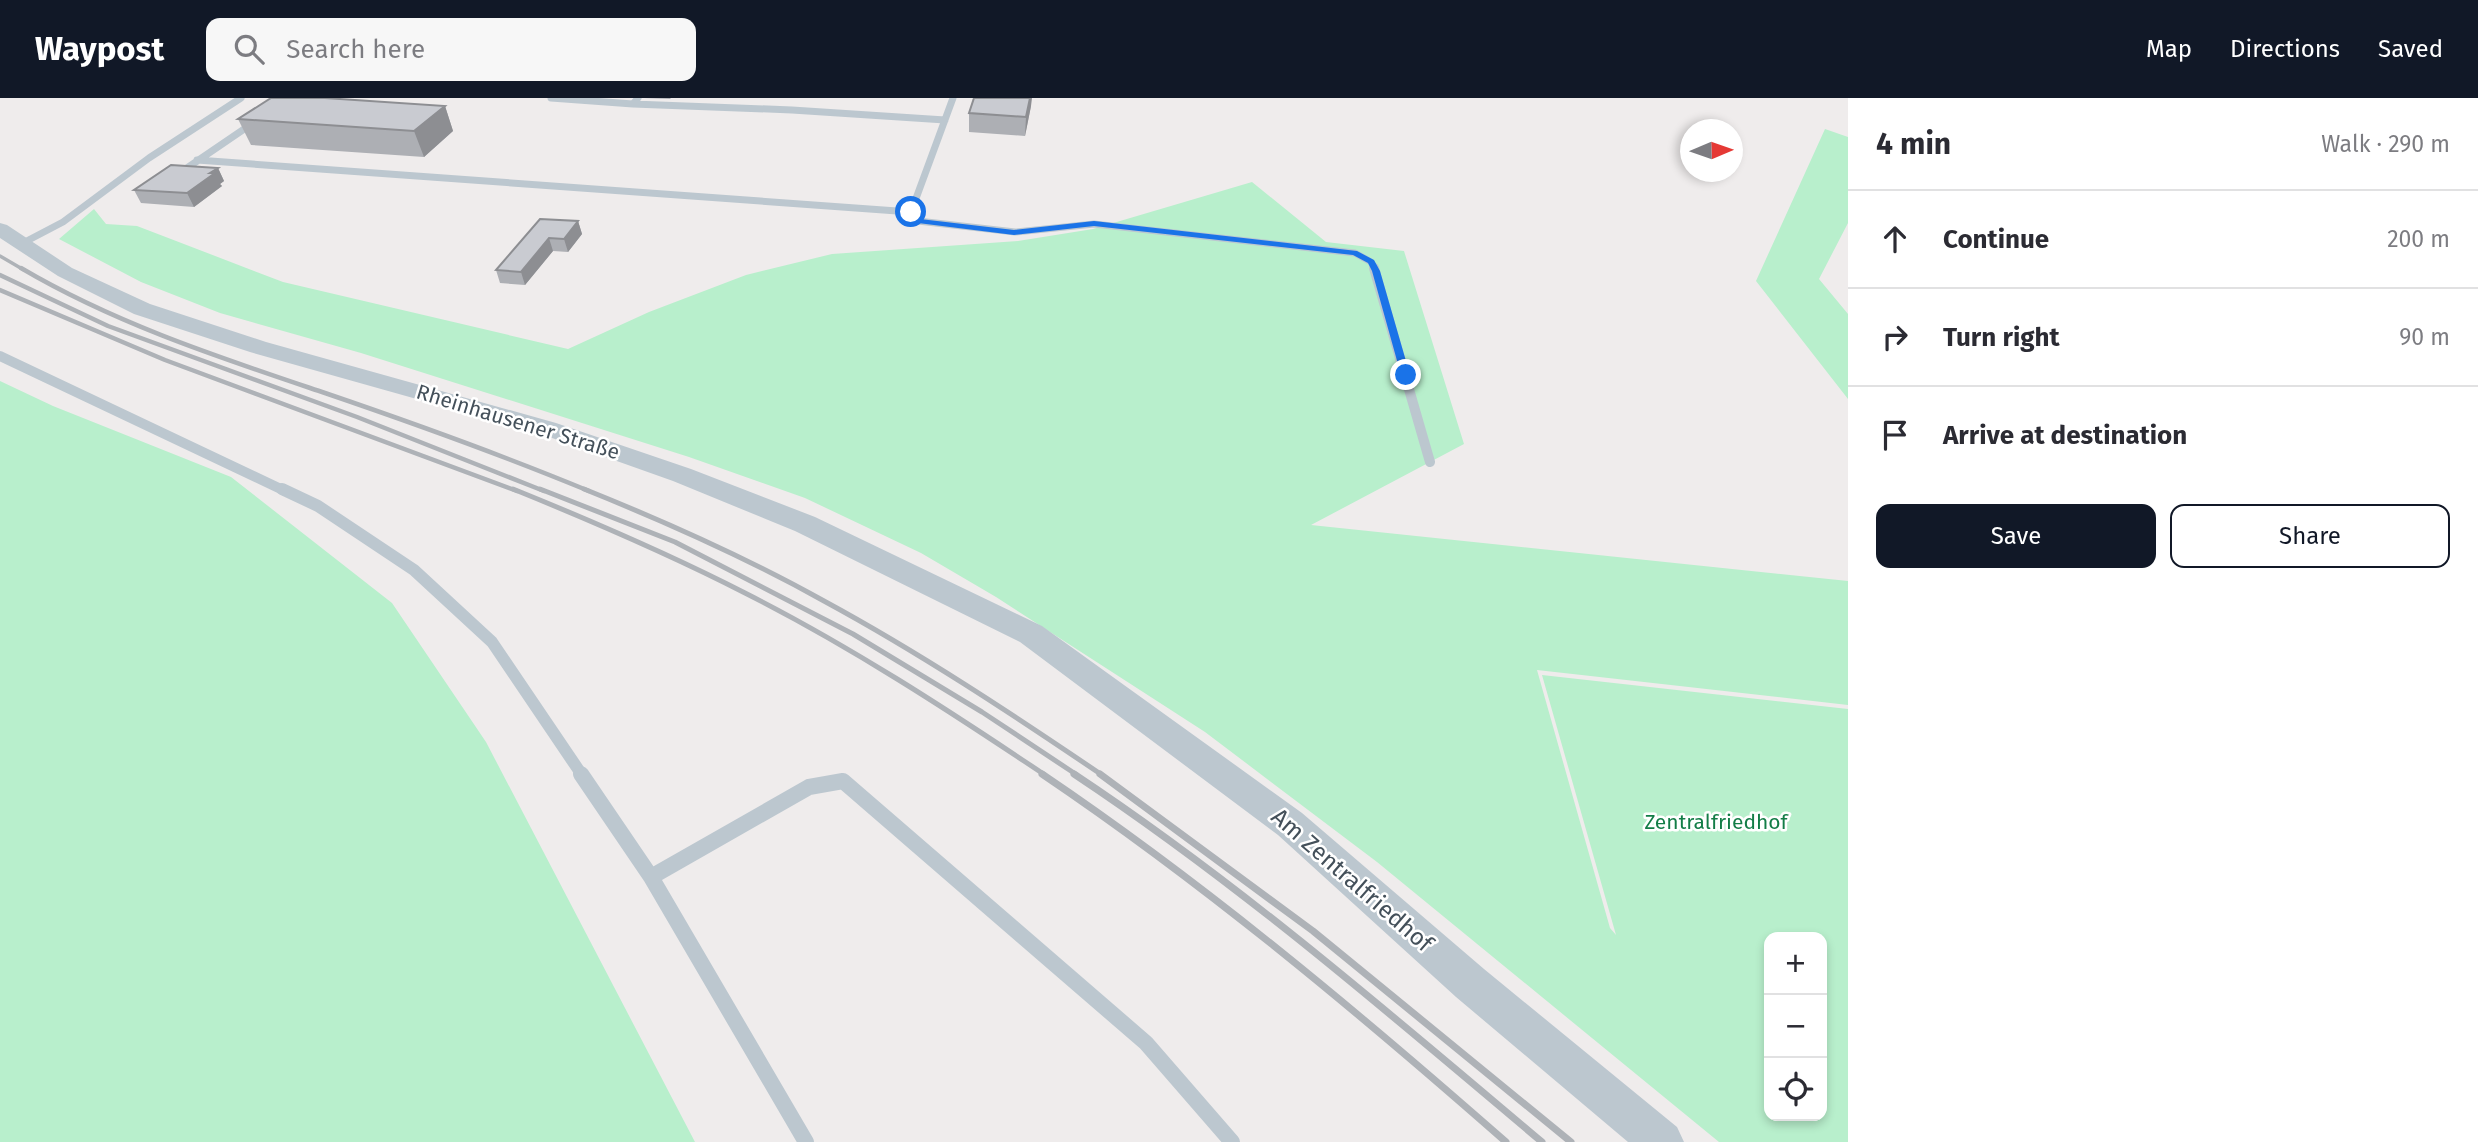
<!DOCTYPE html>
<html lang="en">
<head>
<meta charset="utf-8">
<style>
	:root { --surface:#fff; --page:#f7f7f7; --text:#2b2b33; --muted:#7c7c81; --line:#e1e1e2; --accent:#111827 }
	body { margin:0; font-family:"Fira Sans",sans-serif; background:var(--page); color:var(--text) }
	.controls { position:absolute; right:21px; bottom:21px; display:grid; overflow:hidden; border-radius:14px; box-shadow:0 4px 10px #0003 }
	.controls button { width:63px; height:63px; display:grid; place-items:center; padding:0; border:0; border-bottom:2px solid var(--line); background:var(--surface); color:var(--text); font:35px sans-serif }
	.compass { position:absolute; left:1680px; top:21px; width:63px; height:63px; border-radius:50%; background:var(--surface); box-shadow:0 4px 10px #0003; rotate:88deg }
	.stop { position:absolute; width:21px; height:21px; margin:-16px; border:5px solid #1a73e8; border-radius:50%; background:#fff }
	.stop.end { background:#1a73e8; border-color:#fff; box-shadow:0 2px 7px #0008 }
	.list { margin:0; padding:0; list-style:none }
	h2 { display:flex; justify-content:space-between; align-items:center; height:91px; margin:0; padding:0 28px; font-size:30px }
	h2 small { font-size:23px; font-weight:400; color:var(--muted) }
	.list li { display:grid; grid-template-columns:46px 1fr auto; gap:21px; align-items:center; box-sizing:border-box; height:98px; padding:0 28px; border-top:2px solid var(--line) }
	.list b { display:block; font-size:26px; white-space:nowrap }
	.list em { font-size:23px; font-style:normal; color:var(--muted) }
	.actions { display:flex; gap:14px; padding:21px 28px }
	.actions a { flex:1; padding:16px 0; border:2px solid var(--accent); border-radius:14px; text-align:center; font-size:24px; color:var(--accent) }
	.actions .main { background:var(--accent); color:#fff }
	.icon { flex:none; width:38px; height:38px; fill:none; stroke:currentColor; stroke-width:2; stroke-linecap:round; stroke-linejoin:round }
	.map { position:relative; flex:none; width:1848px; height:1044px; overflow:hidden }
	header { display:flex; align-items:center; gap:42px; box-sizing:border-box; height:98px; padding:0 35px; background:var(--accent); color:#fff }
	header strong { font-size:33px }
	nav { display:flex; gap:38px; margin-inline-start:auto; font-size:24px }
	.search { width:490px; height:63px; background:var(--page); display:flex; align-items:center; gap:18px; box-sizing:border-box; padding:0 24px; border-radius:14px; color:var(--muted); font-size:26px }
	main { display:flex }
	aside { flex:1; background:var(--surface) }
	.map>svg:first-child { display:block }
</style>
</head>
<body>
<header>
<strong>Waypost</strong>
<div class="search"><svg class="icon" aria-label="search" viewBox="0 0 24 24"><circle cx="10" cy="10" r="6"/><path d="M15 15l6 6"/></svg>Search here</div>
<nav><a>Map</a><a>Directions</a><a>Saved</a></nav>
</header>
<main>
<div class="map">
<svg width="1848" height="1044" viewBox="0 0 1848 1044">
	<rect width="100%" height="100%" fill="#efecec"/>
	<path fill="#b8efcc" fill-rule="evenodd" d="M1825,31L1848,39V125L1819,181L1848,216V301L1756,183Z
		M1252,84L1326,144L1404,153L1464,346L1311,427L1848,483V607L1537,572L1610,830L1616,837L1542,577L1848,611V1044H1719L1377,764L1205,634L996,499L921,455L805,400L689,359L361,255L220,215L141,184L59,141L94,111L106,126L137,128L283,184L568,251L649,214L746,177L832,156L1018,143L1093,131ZM1769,839H1822V1018H1769Z
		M0,283L53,308L231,379L392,505L486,644L695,1044H0Z"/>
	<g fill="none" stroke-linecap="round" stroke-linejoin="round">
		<path stroke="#bcc7cf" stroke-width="7" d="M551,0L633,6L638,0
			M633,6L792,12L945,22
			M197,62L911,114L918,123L1015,134L1094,126L1355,155L1371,164L1375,172
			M184,72L256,23
			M911,114L953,0
			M21,146L63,124L149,60L241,0"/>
		<path stroke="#bcc7cf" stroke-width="10" d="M1374,170L1430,364
			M0,258L285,393"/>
		<path stroke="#bcc7cf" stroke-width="12" d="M282,391L318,408L414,472L492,544L582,677"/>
		<path stroke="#bcc7cf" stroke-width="16" d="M581,676L651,779L806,1044
			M651,779L809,689L843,683L1146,945L1232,1044"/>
		<path fill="#bcc7cf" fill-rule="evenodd" d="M0,125L7,127L72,170L150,206L266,244L556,325L691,371L815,419L1042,528L1302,715L1484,871L1677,1029L1684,1044H1628L1456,899L1278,737L1020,544L795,433L673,383L538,335L250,254L134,216L58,178L0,140Z"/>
		<path stroke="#aeb2b7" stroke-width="3.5" d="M0,158L24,172"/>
		<path stroke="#aeb2b7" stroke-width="4.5" d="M21,170C116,226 221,260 325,295C413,325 502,357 589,393
			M0,177L108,228L357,319L544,393
			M0,192L165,262L517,393"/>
		<path stroke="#aeb2b7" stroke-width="5" d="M513,391C592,423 669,456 745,495C850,548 948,612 1045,677
			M540,391L675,444L853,536L982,614L1077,677
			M584,391C666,424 747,460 824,503C920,555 1012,616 1102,677"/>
		<path stroke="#aeb2b7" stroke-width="7" d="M1042,676C1205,786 1358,914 1506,1044
			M1074,676C1240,786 1390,916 1542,1044
			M1100,676L1313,833L1571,1044"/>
	</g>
	<path fill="#adafb4" d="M644,0H671L670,1Z
		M445,8L453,33L424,59L251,47L238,21Z
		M1031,8L1025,38L969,34V15Z
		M218,70L224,83L220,86L222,88L194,109L141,105L134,92Z
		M578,123L582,136L568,154L553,153L525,187L500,185L496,172Z"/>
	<path fill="#8d8e92" d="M1030,0H1032L1031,8L1025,38L1026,19Z
		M445,8L453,33L424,59L414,33Z
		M218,70L224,83L220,86L222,88L194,109L187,95Z
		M578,123L582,136L568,154L564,141Z
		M549,140L553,153L525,187L521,174Z"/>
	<path fill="#c9cbd1" stroke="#8d8e92" stroke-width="2" d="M271,0H325L445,8L414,33L238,21Z
		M974,0H1030L1026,19L969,15Z
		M171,67L218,70L210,75H215L187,95L134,92Z
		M540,121L578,123L564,141L549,140L521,174L496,172Z"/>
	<path fill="#1a73e8" d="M911,112L920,121L1014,132L1094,123L1357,153L1374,162L1380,173L1410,277L1406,280L1401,277L1372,173L1368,165L1353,157L1094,128L1014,137L918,125L908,114Z"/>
	<g text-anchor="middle" stroke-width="5" stroke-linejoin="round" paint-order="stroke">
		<g font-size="21" fill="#44505a" stroke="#fff">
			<text transform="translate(518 324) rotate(17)" y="7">Rheinhausener Straße</text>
		</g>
		<g font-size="21" fill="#137d47" stroke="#fff">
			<text x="1716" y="731">Zentralfriedhof</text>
		</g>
		<g font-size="24" fill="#44505a" stroke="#fff">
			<text transform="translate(1352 782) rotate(41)" y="8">Am Zentralfriedhof</text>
		</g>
	</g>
</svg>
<div class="controls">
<button>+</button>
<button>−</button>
<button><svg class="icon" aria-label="locate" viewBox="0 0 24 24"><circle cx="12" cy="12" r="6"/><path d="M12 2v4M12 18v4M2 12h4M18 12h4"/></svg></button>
</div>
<svg class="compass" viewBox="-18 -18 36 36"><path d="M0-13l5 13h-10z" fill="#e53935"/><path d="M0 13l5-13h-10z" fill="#7c7c81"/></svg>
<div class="stop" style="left:911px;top:114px"></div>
<div class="stop end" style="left:1406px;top:277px"></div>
</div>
<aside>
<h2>4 min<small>Walk · 290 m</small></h2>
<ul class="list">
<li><svg class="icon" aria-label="ahead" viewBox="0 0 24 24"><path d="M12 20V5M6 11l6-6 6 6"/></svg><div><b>Continue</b></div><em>200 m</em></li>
<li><svg class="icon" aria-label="right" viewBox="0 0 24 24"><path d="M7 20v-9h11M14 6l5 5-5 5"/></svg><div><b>Turn right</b></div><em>90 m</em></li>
<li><svg class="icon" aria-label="arrive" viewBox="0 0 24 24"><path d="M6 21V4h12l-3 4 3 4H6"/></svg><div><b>Arrive at destination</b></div></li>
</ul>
<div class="actions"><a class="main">Save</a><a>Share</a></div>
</aside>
</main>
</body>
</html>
